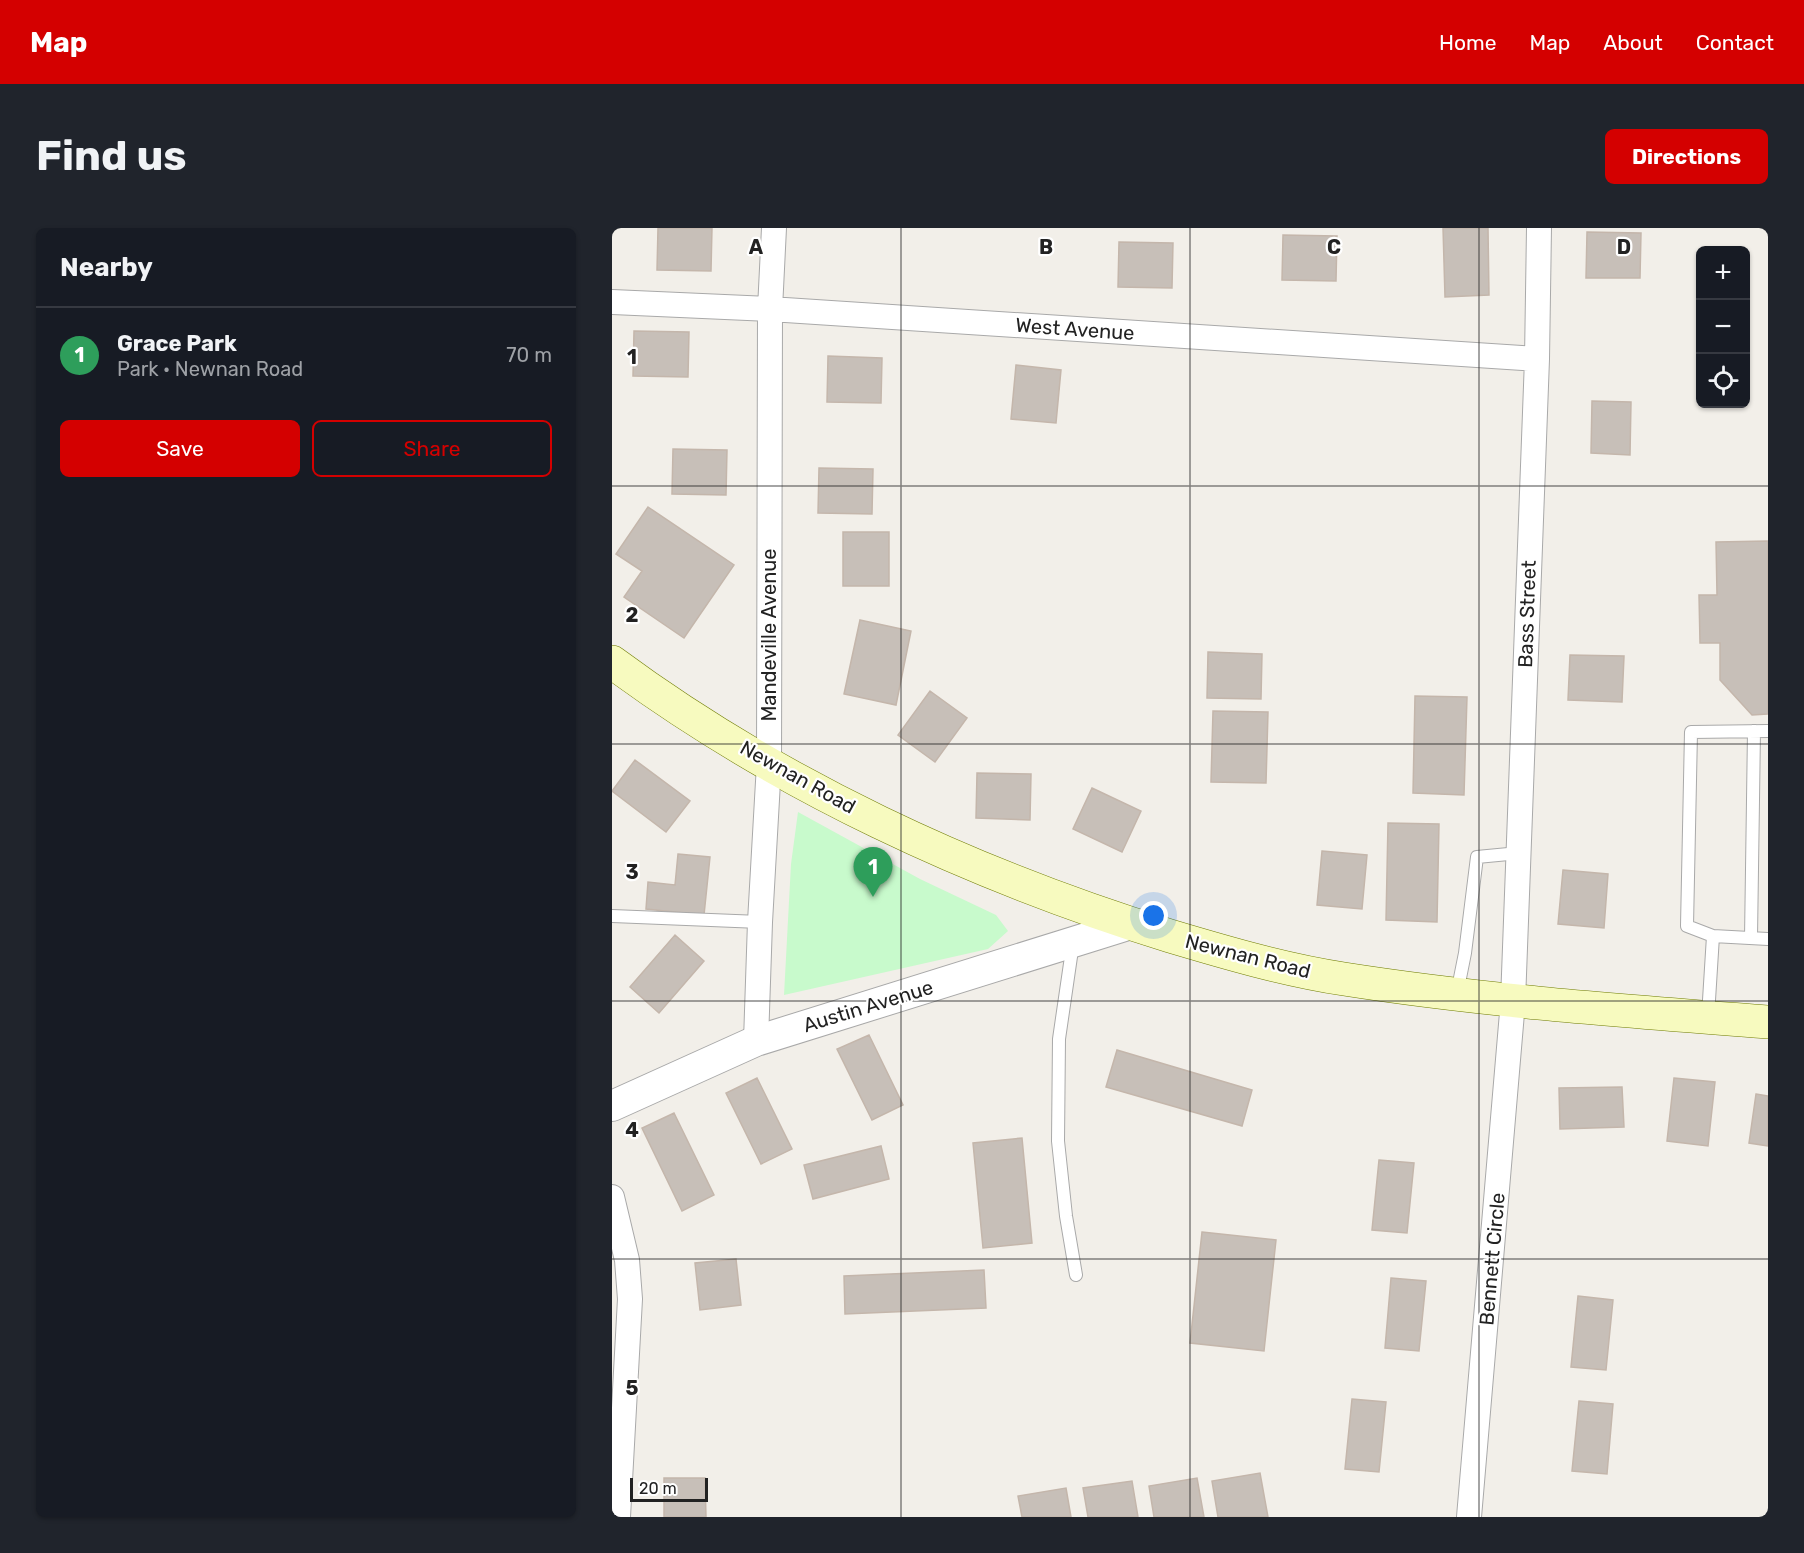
<!DOCTYPE html>
<html lang="en">
<head>
<meta charset="utf-8">
<style>
	:root { --surface:#171b24; --page:#20242c; --text:#f1f3f6; --muted:#9ea1a6; --line:#363941; --accent:#d40000 }
	body { margin:0; font-family:Rubik,sans-serif; background:var(--page); color:var(--text) }
	.controls { position:absolute; right:18px; top:18px; display:grid; overflow:hidden; border-radius:9px; box-shadow:0 2px 4px #0004 }
	.controls button { width:54px; height:54px; display:grid; place-items:center; padding:0; border:0; border-bottom:2px solid var(--line); background:var(--surface); color:var(--text); font:30px sans-serif }
	.scale { position:absolute; left:18px; bottom:15px; width:78px; box-sizing:border-box; padding-left:6px; border:3px solid #222; border-top:0; font-size:16px; line-height:21px; white-space:nowrap; color:#222; -webkit-text-stroke:4px #fff; paint-order:stroke }
	.you { position:absolute; left:542px; top:688px; width:21px; height:21px; margin:-15px; border:4px solid #fff; border-radius:50%; background:#1a73e8; box-shadow:0 0 0 9px #1a73e833 }
	.badge { display:grid; place-items:center; width:39px; height:39px; border-radius:50%; background:var(--accent); color:#fff; font-size:20px; font-weight:700 }
	.pin { position:absolute; translate:-50% -50px; filter:drop-shadow(0 2px 3px #0008) }
	.pin::after { content:''; position:absolute; top:32px; width:21px; height:18px; background:inherit; clip-path:polygon(0 0,100% 0,50% 100%) }
	.list { margin:0; padding:0; list-style:none }
	h2 { display:flex; justify-content:space-between; align-items:center; height:78px; margin:0; padding:0 24px; font-size:26px }
	h2 small { font-size:20px; font-weight:400; color:var(--muted) }
	.list li { display:grid; grid-template-columns:39px 1fr auto; gap:18px; align-items:center; box-sizing:border-box; height:96px; padding:0 24px; border-top:2px solid var(--line) }
	.list b { display:block; font-size:22px; white-space:nowrap }
	.list p { margin:0; font-size:20px; white-space:nowrap; color:var(--muted) }
	.list em { font-size:20px; font-style:normal; color:var(--muted) }
	.actions { display:flex; gap:12px; padding:18px 24px }
	.actions a { flex:1; padding:14px 0; border:2px solid var(--accent); border-radius:9px; text-align:center; font-size:21px; color:var(--accent) }
	.actions .main { background:var(--accent); color:#fff }
	.icon { flex:none; width:33px; height:33px; fill:none; stroke:currentColor; stroke-width:2; stroke-linecap:round; stroke-linejoin:round }
	.map { position:relative; flex:none; width:1156px; height:1289px; overflow:hidden; border-radius:9px }
	header { display:flex; align-items:center; gap:36px; box-sizing:border-box; height:84px; padding:0 30px; background:var(--accent); color:#fff }
	header strong { font-size:28px }
	nav { display:flex; gap:33px; margin-inline-start:auto; font-size:21px }
	.intro { display:flex; align-items:center; justify-content:space-between; box-sizing:border-box; height:144px; padding:0 36px }
	h1 { margin:0; font-size:42px }
	.button { padding:15px 27px; border-radius:9px; background:var(--accent); color:#fff; font-size:21px; font-weight:700 }
	main { display:flex; gap:36px; padding:0 36px }
	aside { flex:1; background:var(--surface); border-radius:9px; box-shadow:0 2px 4px #0004 }
	.map>svg:first-child { display:block }
</style>
</head>
<body>
<header>
<strong>Map</strong>
<nav><a>Home</a><a>Map</a><a>About</a><a>Contact</a></nav>
</header>
<div class="intro"><h1>Find us</h1><a class="button">Directions</a></div>
<main>
<aside>
<h2>Nearby<small></small></h2>
<ul class="list">
<li><span class="badge" style="background:#2e9e5b">1</span><div><b>Grace Park</b><p>Park · Newnan Road</p></div><em>70 m</em></li>
</ul>
<div class="actions"><a class="main">Save</a><a>Share</a></div>
</aside>
<div class="map">
<svg width="1156" height="1289" viewBox="0 0 1156 1289">
	<rect width="100%" height="100%" fill="#f2efe9"/>
	<path fill="#c8facc" d="M186,584L308,651L384,687L396,703L376,721L172,767L179,636Z"/>
	<path fill="#c7bfb8" stroke="#c4b6ab" stroke-width="1.5" d="M46,0H100L99,43L45,42Z
		M831,0H876L877,67L833,69Z
		M975,4L1029,5L1028,50H974Z
		M671,7L725,8L724,53L670,52Z
		M507,14L561,15L560,60L506,59Z
		M22,103L77,104L76,149L21,148Z
		M216,128L270,130L269,175L215,174Z
		M404,137L449,142L444,195L399,191Z
		M980,173L1019,174L1018,227L979,225Z
		M61,221L115,222L114,267L60,266Z
		M207,240L261,241L260,286L206,285Z
		M36,279L122,337L72,410L12,369L30,343L4,326Z
		M231,304H277V358H231Z
		M1156,313V486L1140,487L1108,452V415H1088L1087,367H1105L1104,314Z
		M248,392L299,403L284,477L232,466Z
		M596,424L650,426L649,471L595,470Z
		M958,427L1012,428L1010,474L956,472Z
		M318,463L355,490L323,534L286,507Z
		M803,468L855,469L852,567L801,565Z
		M601,483L656,484L654,555L599,554Z
		M23,532L78,573L54,604L0,563Z
		M365,545L419,546L418,592L364,590Z
		M480,560L529,583L510,624L461,601Z
		M776,595L827,596L825,694L774,692Z
		M710,623L755,627L750,681L705,677Z
		M66,626L98,629L92,687L34,681L36,654L63,657Z
		M951,642L996,646L992,700L946,696Z
		M63,707L92,733L47,785L18,759Z
		M257,807L291,877L260,892L225,821Z
		M505,822L640,862L630,898L494,859Z
		M145,850L180,921L149,936L114,865Z
		M1062,850L1103,854L1096,918L1055,913Z
		M1010,859L1012,899L948,901L947,860Z
		M1144,866L1156,868V918L1137,915Z
		M62,885L102,967L70,983L30,900Z
		M410,910L420,1015L371,1020L361,915Z
		M269,918L277,951L201,971L192,937Z
		M767,932L802,935L795,1005L760,1002Z
		M590,1004L664,1012L652,1123L578,1115Z
		M124,1031L129,1077L88,1082L83,1035Z
		M372,1042L374,1080L233,1086L232,1048Z
		M779,1050L814,1053L807,1123L773,1120Z
		M966,1068L1001,1072L994,1142L959,1139Z
		M740,1171L774,1174L767,1244L733,1241Z
		M967,1173L1001,1176L995,1246L960,1243Z
		M648,1245L656,1289H606L600,1253Z
		M52,1250H93L94,1289H52Z
		M585,1250L592,1289H542L537,1258Z
		M520,1253L526,1289H476L471,1260Z
		M454,1260L459,1289H410L406,1268Z"/>
	<g fill="none" stroke-linecap="round" stroke-linejoin="round">
		<g stroke="#a9a9a9" stroke-width="14">
			<path id="service" d="M0,688L148,694
				M1101,708L1075,698L1079,504L1156,503
				M1139,710L1142,503
				M461,715L447,811L446,913L454,988L464,1047
				M845,765L853,725L865,629L907,625
				M1096,788L1101,708L1156,711"/>
		</g>
		<g stroke="#a9a9a9" stroke-width="26">
			<path id="minor" d="M0,74L158,81L925,131
				M144,813L148,694L157,536L158,81L162,0
				M0,969L15,1032L18,1071L6,1289
				M857,1289L901,773L925,131L927,0"/>
		</g>
		<g stroke="#a9a9a9" stroke-width="32">
			<path id="tertiary" d="M0,878L144,813L519,696"/>
		</g>
		<g stroke="#707d05" stroke-width="34">
			<path id="secondary" d="M0,434C166,557 361,647 558,708C615,725 673,742 732,751C872,773 1014,783 1156,794"/>
		</g>
		<use href="#service" stroke="#fff" stroke-width="12"/>
		<use href="#minor" stroke="#fff" stroke-width="24"/>
		<use href="#tertiary" stroke="#fff" stroke-width="30"/>
		<use href="#secondary" stroke="#f7fabf" stroke-width="33"/>
	</g>
	<path fill="none" stroke="#222" stroke-width="1.5" stroke-opacity="0.55" d="M289,0V1289M578,0V1289M867,0V1289M0,258H1156M0,516H1156M0,773H1156M0,1031H1156"/>
	<g text-anchor="middle" stroke-width="4.5" stroke-linejoin="round" paint-order="stroke">
		<g font-size="20" fill="#222" stroke="#fff">
			<text transform="translate(463 101) rotate(4)" y="7">West Avenue</text>
			<text transform="translate(915 386) rotate(-88)" y="7">Bass Street</text>
			<text transform="translate(157 407) rotate(-90)" y="7">Mandeville Avenue</text>
			<text transform="translate(186 549) rotate(29)" y="7">Newnan Road</text>
			<text transform="translate(636 728) rotate(14)" y="7">Newnan Road</text>
			<text transform="translate(256 778) rotate(-17)" y="7">Austin Avenue</text>
			<text transform="translate(880 1031) rotate(-85)" y="7">Bennett Circle</text>
		</g>
	</g>
	<g font-size="20" text-anchor="middle" font-weight="bold" fill="#222" stroke="#fff" stroke-width="4.5" stroke-linejoin="round" paint-order="stroke">
		<text x="144" y="26">A</text>
		<text x="434" y="26">B</text>
		<text x="722" y="26">C</text>
		<text x="1012" y="26">D</text>
		<text x="20" y="136">1</text>
		<text x="20" y="394">2</text>
		<text x="20" y="651">3</text>
		<text x="20" y="909">4</text>
		<text x="20" y="1167">5</text>
	</g>
</svg>
<div class="controls">
<button>+</button>
<button>−</button>
<button><svg class="icon" aria-label="locate" viewBox="0 0 24 24"><circle cx="12" cy="12" r="6"/><path d="M12 2v4M12 18v4M2 12h4M18 12h4"/></svg></button>
</div>
<div class="scale">20 m</div>
<div class="you"></div>
<div class="pin badge" style="left:261px;top:669px;background:#2e9e5b">1</div>
</div>
</main>
</body>
</html>
